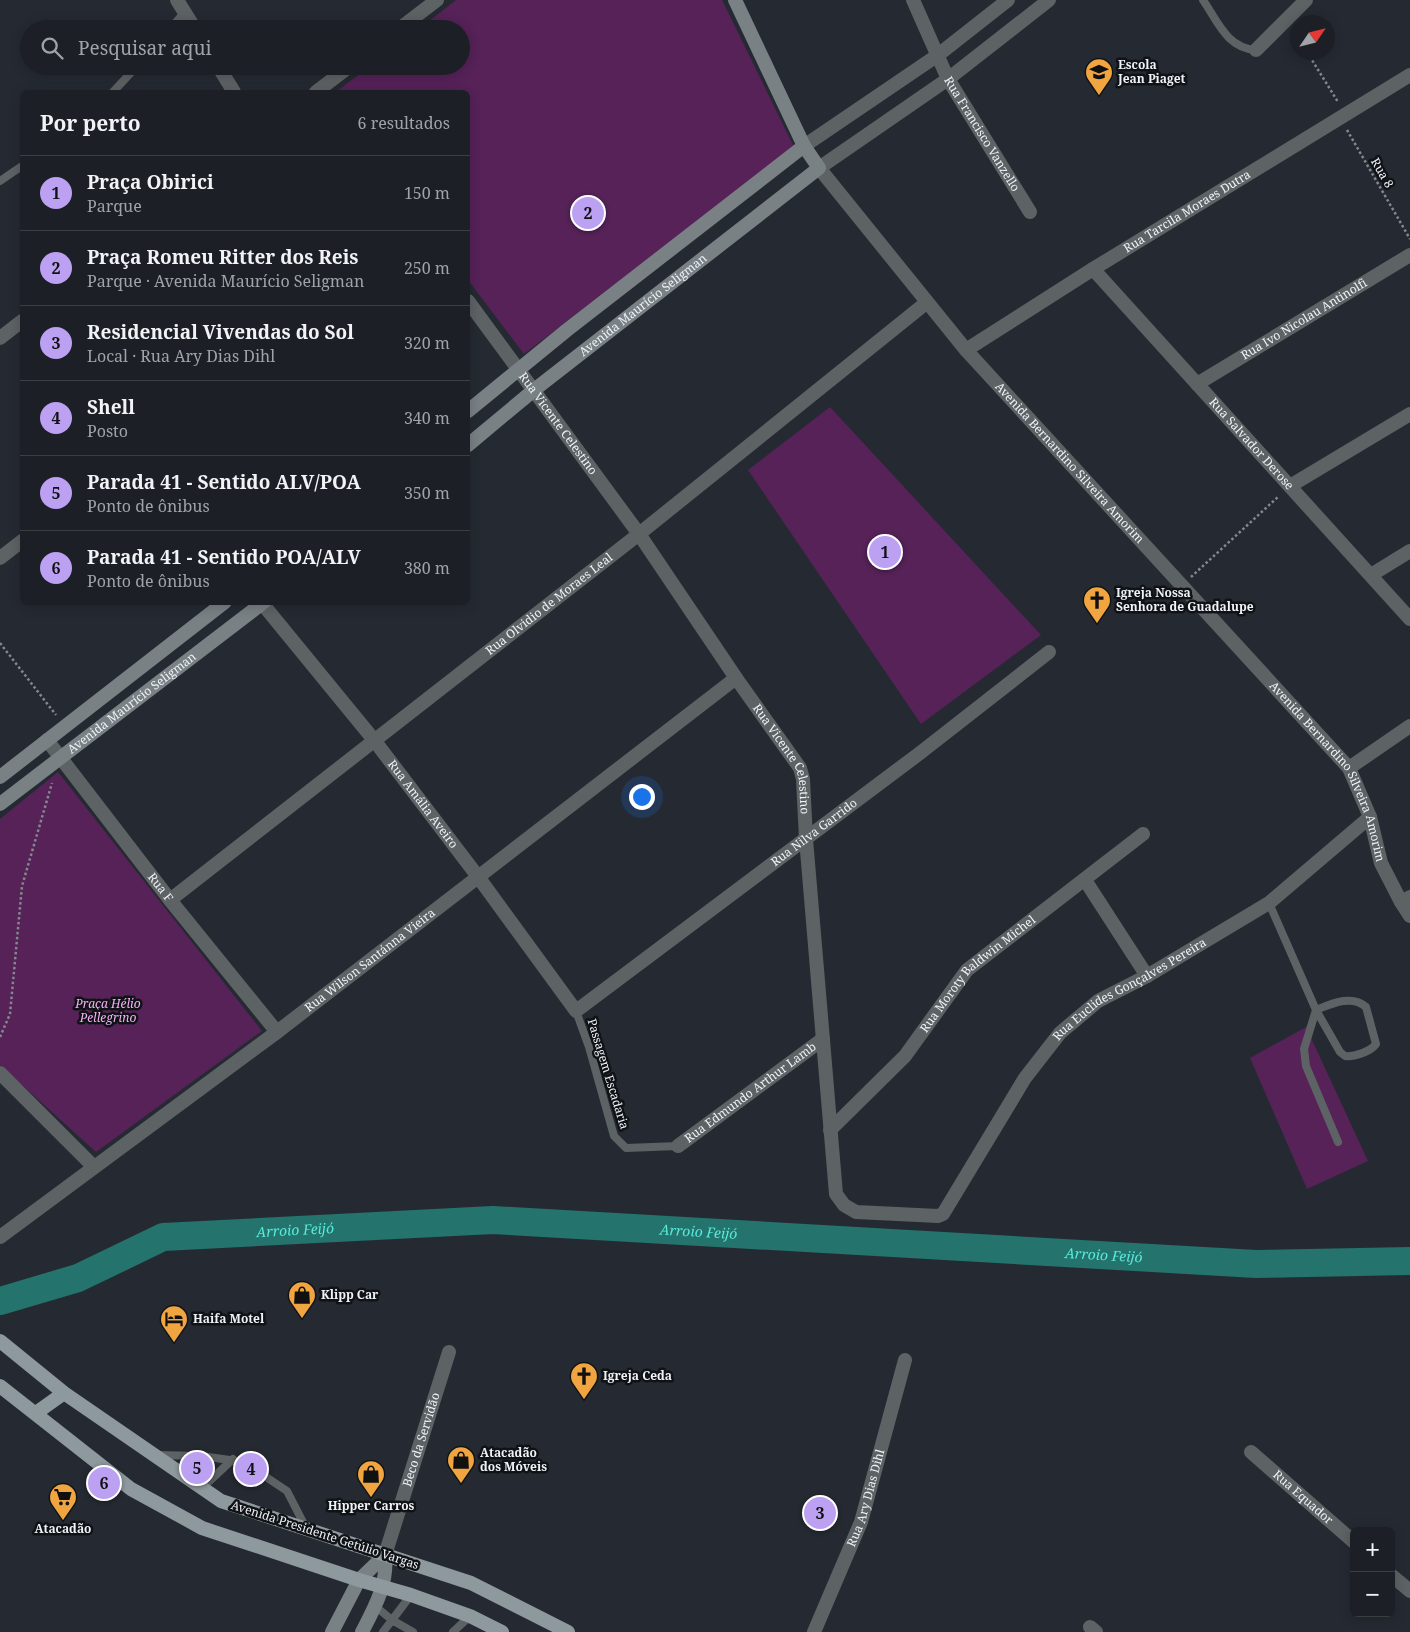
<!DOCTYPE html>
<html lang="pt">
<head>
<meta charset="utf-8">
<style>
	:root { --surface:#1c2026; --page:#25282e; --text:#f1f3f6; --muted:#a0a3a7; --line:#3a3e43; --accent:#bca0f2 }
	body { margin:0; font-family:"Noto Serif",serif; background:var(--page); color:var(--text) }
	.controls { position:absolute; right:15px; bottom:15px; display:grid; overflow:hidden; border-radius:8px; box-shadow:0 2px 12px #0003 }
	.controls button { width:45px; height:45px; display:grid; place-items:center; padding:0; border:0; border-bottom:1px solid var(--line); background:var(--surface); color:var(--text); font:25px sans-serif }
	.compass { position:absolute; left:1290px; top:15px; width:45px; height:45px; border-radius:50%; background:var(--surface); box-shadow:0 2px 12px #0003; rotate:55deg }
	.you { position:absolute; left:641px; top:796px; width:18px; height:18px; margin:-12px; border:4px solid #fff; border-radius:50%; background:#1a73e8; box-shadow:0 0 0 8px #1a73e833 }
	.badge { display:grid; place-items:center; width:32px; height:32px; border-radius:50%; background:var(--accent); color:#111; font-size:16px; font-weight:700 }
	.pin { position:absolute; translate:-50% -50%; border:2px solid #fff; box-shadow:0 1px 5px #0006 }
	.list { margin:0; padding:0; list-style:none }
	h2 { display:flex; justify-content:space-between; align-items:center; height:65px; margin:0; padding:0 20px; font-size:21px }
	h2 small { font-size:16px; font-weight:400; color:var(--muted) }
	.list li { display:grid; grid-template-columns:32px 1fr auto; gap:15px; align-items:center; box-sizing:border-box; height:75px; padding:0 20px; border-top:1px solid var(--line) }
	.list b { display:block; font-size:19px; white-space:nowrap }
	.list p { margin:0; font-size:16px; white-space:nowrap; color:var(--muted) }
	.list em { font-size:16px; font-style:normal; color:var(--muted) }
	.icon { flex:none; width:28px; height:28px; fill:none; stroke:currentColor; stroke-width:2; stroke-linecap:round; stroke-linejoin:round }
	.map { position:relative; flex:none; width:1410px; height:1632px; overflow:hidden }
	.search { position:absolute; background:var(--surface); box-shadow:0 2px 12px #0003; left:20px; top:20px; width:450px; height:55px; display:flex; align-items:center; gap:12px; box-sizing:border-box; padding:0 18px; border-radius:28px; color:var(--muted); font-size:19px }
	.panel { position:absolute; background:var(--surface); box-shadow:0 2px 12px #0003; left:20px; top:90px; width:450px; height:515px; border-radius:8px }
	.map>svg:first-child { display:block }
</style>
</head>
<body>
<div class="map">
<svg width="1410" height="1632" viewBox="0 0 1410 1632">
	<rect width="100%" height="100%" fill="#252a32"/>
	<path fill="#562258" d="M456,0H722L794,147L524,354L468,280V92H336L370,66H461V29H419Z
		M830,407L1041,635L921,724L748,470Z
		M58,772L262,1031L96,1152L0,1065V819Z
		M1306,1027L1368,1161L1307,1189L1250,1058Z"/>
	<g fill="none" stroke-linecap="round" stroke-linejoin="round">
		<path stroke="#24736c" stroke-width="28" id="s1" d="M0,1301L78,1278L163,1237L493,1220L1256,1264L1410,1261"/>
		<path stroke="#84888f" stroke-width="2.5" stroke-dasharray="2.5 2.5" stroke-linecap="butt" d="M1293,31L1298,38
			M1307,52L1338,102
			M1347,130L1410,239
			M1191,577L1279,496
			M0,643L56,715
			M0,1037L10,1014L22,886L52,783"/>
		<path stroke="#5d6264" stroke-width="8" d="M1203,0C1218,22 1227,48 1256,50
			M170,29L185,12
			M113,92L137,66
			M0,181L22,166
			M1269,903L1316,1010L1340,1052L1345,1056C1354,1057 1370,1052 1376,1044L1366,1007C1352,994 1331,1004 1316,1010
			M1316,1010L1304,1049L1306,1066L1338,1142
			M576,1011L589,1047L614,1136L626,1148L678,1146
			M157,1455L201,1456L237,1461
			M266,1477L287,1491L306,1528
			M202,1488L233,1459
			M375,1606L392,1620L413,1632
			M383,1632L411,1595
			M453,1632L470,1616"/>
		<g stroke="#5d6264" stroke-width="14">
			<path d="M177,0L195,29"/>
			<path id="s2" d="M913,0L948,79L1030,212"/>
			<path d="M1256,50L1306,0"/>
			<path d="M218,66L234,92"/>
			<path id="s3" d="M1093,269L1410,619"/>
			<path id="s4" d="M468,301L639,534L736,678L800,768L803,779L806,839L836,1194L844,1205L856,1212L938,1216L943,1214L1025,1078L1060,1033L1098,1001L1147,976L1269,903L1370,817"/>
			<path id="s5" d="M1197,384L1410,255"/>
			<path d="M1290,486L1410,414"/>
			<path d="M0,558L22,541"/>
			<path d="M1371,575L1410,551"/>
			<path id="s6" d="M261,602L374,740L479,878L576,1011L920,753L1049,652"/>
			<path id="s7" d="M47,740L170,900L277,1032"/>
			<path d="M1349,768L1410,726"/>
			<path d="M1085,880L1147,976"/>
			<path id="s8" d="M170,900L639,534L926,303"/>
			<path d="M1401,902L1410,916"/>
			<path d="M0,1073L94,1167"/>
			<path id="s9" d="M830,1130L905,1056L967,970L1143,834"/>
			<path id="s10" d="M678,1146L823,1039"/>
			<path id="s11" d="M0,1237L277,1032L736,678"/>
			<path id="s12" d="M1251,1452L1354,1542"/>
			<path id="s13" d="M385,1555L449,1352"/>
			<path d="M1391,1575L1410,1591"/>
			<path d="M1090,1627L1096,1632"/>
			<path id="s14" d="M814,1632L861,1522L905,1360"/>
		</g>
		<g stroke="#5d6264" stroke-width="14">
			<path id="s15" d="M1049,0L948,79L819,168L966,350L1349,768L1370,817L1381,863L1401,902L1410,897"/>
			<path d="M399,29L437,0"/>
			<path d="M316,92L350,66"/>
			<path d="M804,146L938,55L1008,0"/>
			<path d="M0,338L22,321"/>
			<path id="s16" d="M966,350L1093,269L1410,75"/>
		</g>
		<g stroke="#798184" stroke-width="14">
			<path d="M468,411L567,330L804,146"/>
			<path id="s17" d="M468,445L534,390L819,168L804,146L735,0"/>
			<path d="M0,777L225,602"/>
			<path id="s18" d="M0,804L264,602"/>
			<path d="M332,1632L359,1580L385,1555"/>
			<path d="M362,1632C375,1607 388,1584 385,1555"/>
		</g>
		<path stroke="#8e999d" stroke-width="14" d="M0,1341L64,1393L221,1501L471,1583L568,1632
			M0,1386L131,1489L202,1528L359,1580L411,1595L470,1616L502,1632
			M36,1413L64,1393"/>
	</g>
	<defs>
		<g id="school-pin" transform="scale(1.4375)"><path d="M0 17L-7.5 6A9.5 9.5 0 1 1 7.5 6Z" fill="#f1a540" stroke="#101316"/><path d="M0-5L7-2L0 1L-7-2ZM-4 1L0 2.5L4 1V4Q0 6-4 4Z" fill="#111"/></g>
		<g id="church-pin" transform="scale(1.4375)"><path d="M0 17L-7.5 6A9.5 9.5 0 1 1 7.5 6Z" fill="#f1a540" stroke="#101316"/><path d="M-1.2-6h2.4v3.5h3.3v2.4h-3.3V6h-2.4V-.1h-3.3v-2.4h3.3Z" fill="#111"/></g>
		<g id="shop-pin" transform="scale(1.4375)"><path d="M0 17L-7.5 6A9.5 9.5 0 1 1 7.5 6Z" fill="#f1a540" stroke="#101316"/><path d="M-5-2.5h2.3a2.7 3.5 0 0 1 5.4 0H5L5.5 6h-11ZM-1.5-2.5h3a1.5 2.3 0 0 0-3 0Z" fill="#111"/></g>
		<g id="hotel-pin" transform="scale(1.4375)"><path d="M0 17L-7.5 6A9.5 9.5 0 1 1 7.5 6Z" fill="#f1a540" stroke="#101316"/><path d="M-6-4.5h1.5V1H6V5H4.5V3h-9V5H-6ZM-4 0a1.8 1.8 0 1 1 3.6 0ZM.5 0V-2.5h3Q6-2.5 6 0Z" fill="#111"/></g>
		<g id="supermarket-pin" transform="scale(1.4375)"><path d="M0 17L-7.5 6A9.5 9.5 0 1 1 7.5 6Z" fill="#f1a540" stroke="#101316"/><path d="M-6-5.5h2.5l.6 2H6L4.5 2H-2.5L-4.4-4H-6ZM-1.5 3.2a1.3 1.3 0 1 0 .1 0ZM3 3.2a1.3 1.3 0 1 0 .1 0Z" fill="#111"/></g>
	</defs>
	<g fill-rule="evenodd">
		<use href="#school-pin" x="1099" y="72"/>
		<use href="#church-pin" x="1097" y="600"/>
		<use href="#shop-pin" x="302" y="1295"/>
		<use href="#hotel-pin" x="174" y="1319"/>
		<use href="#church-pin" x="584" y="1376"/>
		<use href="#shop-pin" x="461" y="1460"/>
		<use href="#shop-pin" x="371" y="1474"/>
		<use href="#supermarket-pin" x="63" y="1497"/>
	</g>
	<g text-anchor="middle" stroke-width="5" stroke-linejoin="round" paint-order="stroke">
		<g font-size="12" font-weight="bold" fill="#eff2f8" stroke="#101316" text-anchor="start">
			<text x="1118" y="69">Escola<tspan x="1118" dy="14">Jean Piaget</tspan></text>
			<text x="1116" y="597">Igreja Nossa<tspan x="1116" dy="14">Senhora de Guadalupe</tspan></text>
			<text x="321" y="1299">Klipp Car</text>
			<text x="193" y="1323">Haifa Motel</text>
			<text x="603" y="1380">Igreja Ceda</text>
			<text x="480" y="1457">Atacadão<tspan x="480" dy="14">dos Móveis</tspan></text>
			<text x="371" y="1510" text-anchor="middle">Hipper Carros</text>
			<text x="63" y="1533" text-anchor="middle">Atacadão</text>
		</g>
		<g font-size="12" fill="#eff2f8" stroke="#101316">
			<text dy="4" stroke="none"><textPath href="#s2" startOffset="151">Rua Francisco Vanzello</textPath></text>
			<text transform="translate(1382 173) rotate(60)" y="4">Rua 8</text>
			<text dy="4" stroke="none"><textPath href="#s16" startOffset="261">Rua Tarcila Moraes Dutra</textPath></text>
			<text dy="4" stroke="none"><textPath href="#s17" startOffset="224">Avenida Maurício Seligman</textPath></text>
			<text dy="4" stroke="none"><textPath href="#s5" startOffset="125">Rua Ivo Nicolau Antinolfi</textPath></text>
			<text dy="4" stroke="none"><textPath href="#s4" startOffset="152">Rua Vicente Celestino</textPath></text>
			<text dy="4" stroke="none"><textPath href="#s3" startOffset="236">Rua Salvador Derose</textPath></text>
			<text dy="4" stroke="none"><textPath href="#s15" startOffset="672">Avenida Bernardino Silveira Amorim</textPath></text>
			<text dy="4" stroke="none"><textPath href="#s8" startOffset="481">Rua Olvidio de Moraes Leal</textPath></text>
			<text dy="4" stroke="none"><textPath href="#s18" startOffset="166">Avenida Maurício Seligman</textPath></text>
			<text dy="4" stroke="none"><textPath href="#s4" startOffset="558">Rua Vicente Celestino</textPath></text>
			<text dy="4" stroke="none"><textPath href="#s15" startOffset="1078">Avenida Bernardino Silveira Amorim</textPath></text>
			<text dy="4" stroke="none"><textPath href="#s6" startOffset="259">Rua Amália Aveiro</textPath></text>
			<text dy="4" stroke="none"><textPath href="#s6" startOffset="814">Rua Nilva Garrido</textPath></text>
			<text dy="4" stroke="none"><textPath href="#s7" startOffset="186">Rua F</textPath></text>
			<text dy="4" stroke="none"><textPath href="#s11" startOffset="462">Rua Wilson Santánna Vieira</textPath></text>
			<text dy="4" stroke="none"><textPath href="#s9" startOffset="216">Rua Moroty Baldwin Michel</textPath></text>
			<text dy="4" stroke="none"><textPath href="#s4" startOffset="1414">Rua Euclides Gonçalves Pereira</textPath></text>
			<text transform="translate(608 1074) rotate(73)" y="4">Passagem Escadaria</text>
			<text dy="4" stroke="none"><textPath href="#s10" startOffset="90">Rua Edmundo Arthur Lamb</textPath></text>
			<text dy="4" stroke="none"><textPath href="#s13" startOffset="121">Beco da Servidão</textPath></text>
			<text dy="4" stroke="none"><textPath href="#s12" startOffset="69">Rua Equador</textPath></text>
			<text dy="4" stroke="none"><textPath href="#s14" startOffset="144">Rua Ary Dias Dihl</textPath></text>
			<text transform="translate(325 1535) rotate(18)" y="4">Avenida Presidente Getúlio Vargas</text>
		</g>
		<g font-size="12" font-style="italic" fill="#f7b0f9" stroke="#101316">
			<text x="108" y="1008">Praça Hélio<tspan x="108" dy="14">Pellegrino</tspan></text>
		</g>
		<g font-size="14" font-style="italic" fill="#58ebdd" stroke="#101316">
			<text dy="5" stroke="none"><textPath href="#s1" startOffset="308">Arroio Feijó</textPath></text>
			<text dy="5" stroke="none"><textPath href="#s1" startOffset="712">Arroio Feijó</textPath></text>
			<text dy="5" stroke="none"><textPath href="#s1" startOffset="1118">Arroio Feijó</textPath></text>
		</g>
	</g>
</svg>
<div class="controls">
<button>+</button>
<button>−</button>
</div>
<svg class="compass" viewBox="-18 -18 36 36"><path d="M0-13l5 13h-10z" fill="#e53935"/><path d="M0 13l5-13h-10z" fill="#a0a3a7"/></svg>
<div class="you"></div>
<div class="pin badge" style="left:885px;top:552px">1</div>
<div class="pin badge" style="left:588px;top:213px">2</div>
<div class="pin badge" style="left:820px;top:1513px">3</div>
<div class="pin badge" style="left:251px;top:1469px">4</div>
<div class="pin badge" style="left:197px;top:1468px">5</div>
<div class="pin badge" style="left:104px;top:1483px">6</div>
<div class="search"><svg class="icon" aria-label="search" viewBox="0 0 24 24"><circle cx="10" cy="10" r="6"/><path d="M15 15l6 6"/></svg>Pesquisar aqui</div>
<section class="panel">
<h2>Por perto<small>6 resultados</small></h2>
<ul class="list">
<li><span class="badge">1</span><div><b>Praça Obirici</b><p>Parque</p></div><em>150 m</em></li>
<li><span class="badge">2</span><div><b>Praça Romeu Ritter dos Reis</b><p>Parque · Avenida Maurício Seligman</p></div><em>250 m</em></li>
<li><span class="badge">3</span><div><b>Residencial Vivendas do Sol</b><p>Local · Rua Ary Dias Dihl</p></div><em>320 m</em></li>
<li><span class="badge">4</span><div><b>Shell</b><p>Posto</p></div><em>340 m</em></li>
<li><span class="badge">5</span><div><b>Parada 41 - Sentido ALV/POA</b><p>Ponto de ônibus</p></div><em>350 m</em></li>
<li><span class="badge">6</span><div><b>Parada 41 - Sentido POA/ALV</b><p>Ponto de ônibus</p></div><em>380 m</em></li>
</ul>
</section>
</div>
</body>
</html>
